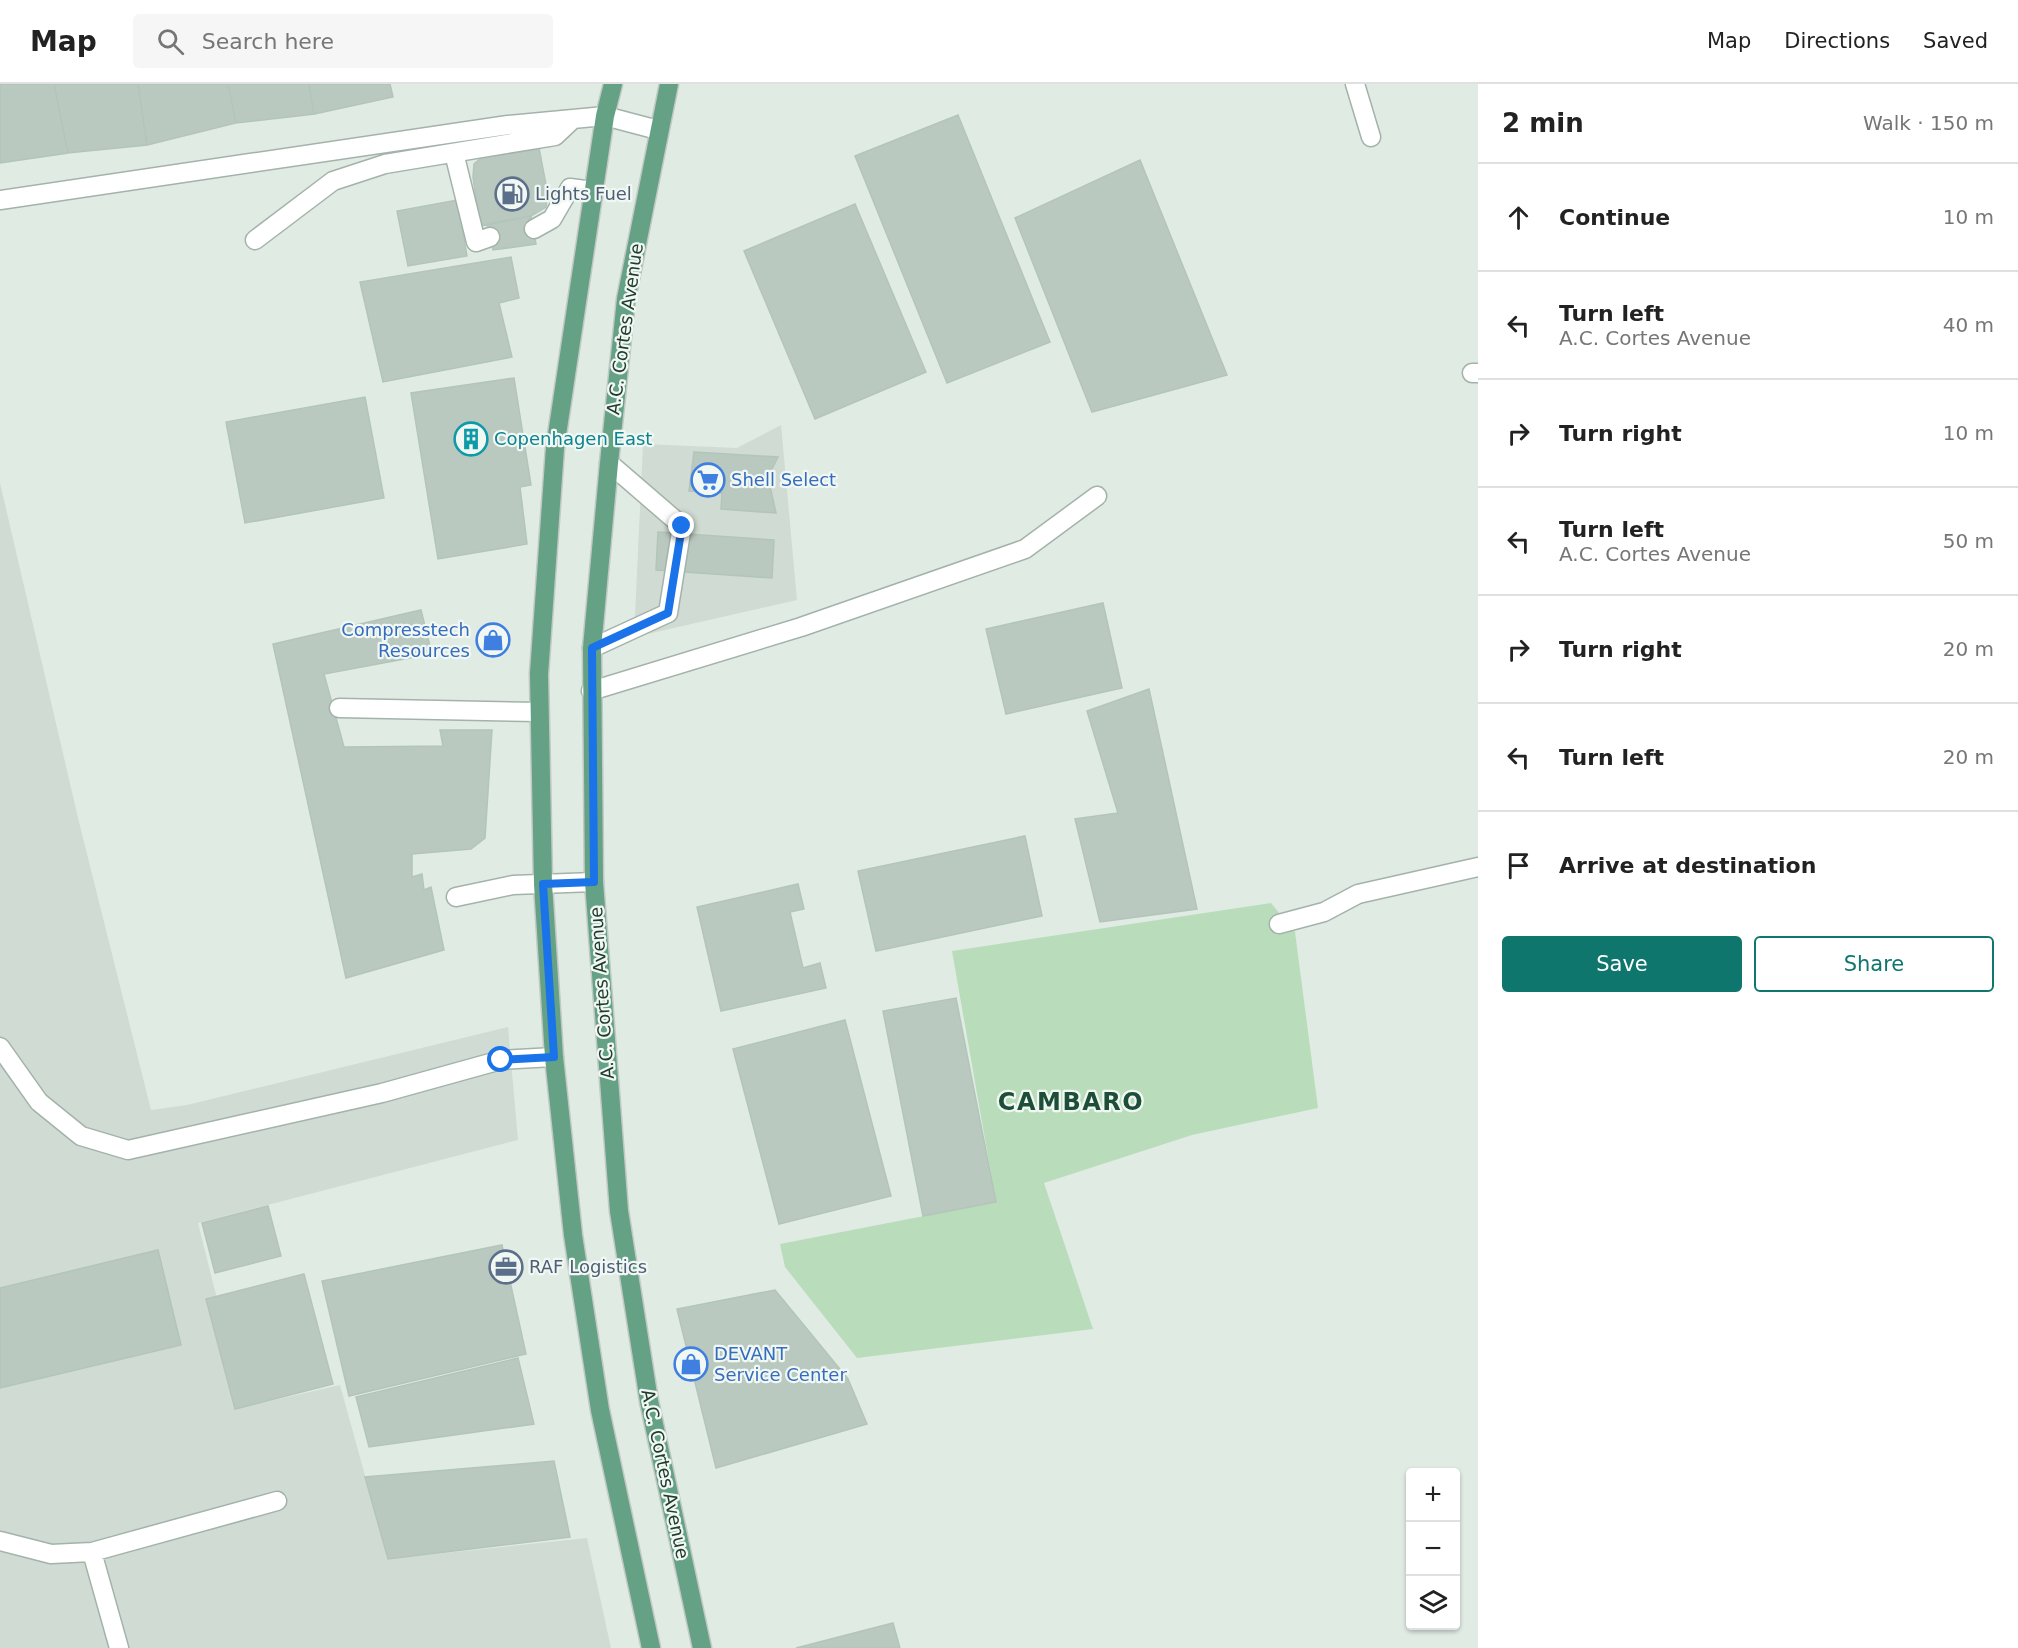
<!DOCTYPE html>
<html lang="en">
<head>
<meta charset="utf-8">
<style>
	:root { --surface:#fff; --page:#f6f6f6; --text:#222; --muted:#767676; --line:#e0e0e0; --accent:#0f766e }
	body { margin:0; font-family:"DejaVu Sans",sans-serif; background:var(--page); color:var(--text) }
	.controls { position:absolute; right:18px; bottom:18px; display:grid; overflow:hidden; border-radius:6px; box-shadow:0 2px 4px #0004 }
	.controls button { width:54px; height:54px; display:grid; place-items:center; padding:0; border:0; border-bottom:2px solid var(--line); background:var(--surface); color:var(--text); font:30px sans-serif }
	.stop { position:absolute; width:18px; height:18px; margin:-14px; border:4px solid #1a73e8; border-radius:50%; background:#fff }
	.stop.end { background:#1a73e8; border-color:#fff; box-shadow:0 2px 6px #0008 }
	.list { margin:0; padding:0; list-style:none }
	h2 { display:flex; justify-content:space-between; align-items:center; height:78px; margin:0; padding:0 24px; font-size:26px }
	h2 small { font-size:20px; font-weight:400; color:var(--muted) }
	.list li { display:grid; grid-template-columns:39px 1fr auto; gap:18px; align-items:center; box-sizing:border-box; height:108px; padding:0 24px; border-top:2px solid var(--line) }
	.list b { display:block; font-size:22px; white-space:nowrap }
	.list p { margin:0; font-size:20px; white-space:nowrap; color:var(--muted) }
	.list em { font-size:20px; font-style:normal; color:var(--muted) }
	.actions { display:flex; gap:12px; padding:18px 24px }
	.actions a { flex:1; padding:14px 0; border:2px solid var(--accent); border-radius:6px; text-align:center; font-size:21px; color:var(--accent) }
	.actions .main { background:var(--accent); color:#fff }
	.icon { flex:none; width:33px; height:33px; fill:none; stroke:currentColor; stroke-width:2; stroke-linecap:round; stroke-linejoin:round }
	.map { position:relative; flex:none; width:1478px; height:1564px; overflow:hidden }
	header { display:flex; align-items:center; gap:36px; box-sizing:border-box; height:84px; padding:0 30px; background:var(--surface); border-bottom:2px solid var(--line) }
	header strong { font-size:28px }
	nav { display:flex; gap:33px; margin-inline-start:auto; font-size:21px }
	.search { width:420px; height:54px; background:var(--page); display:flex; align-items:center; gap:15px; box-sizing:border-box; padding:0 21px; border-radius:6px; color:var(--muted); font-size:22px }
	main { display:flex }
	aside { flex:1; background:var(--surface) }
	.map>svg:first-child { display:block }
</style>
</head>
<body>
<header>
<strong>Map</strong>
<div class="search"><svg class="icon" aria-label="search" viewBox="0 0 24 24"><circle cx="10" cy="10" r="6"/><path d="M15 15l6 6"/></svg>Search here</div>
<nav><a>Map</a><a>Directions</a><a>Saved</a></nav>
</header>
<main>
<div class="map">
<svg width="1478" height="1564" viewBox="0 0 1478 1564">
	<rect width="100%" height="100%" fill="#e0ebe4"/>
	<path fill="#cfdbd3" d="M781,341L797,516L634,553L643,360L737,364Z
		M0,399L79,738L151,1026L187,1021L508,943L518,1056L198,1139L244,1323L340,1301L388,1475L587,1454L611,1564H0Z"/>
	<path fill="#b9ddbb" d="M1271,819L1295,848L1318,1024L1192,1051L1044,1099L1093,1245L857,1274L785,1183L780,1160L996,1118L952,867Z"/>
	<path fill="#b9c9bf" stroke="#b3c5ba" stroke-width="1.5" d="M0,0H54L68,69L0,79Z
		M54,0H138L147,61L68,69Z
		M138,0H228L236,39L147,61Z
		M228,0H309L314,30L236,39Z
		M309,0H390L393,13L314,30Z
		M958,31L1050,258L947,299L855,72Z
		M539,64L548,111L546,123L531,132L480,142L473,93L474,80L484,72Z
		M1140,76L1227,291L1092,328L1015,134Z
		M457,116L467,172L408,182L397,127Z
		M855,120L926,288L815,335L744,167Z
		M531,132L536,160L493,166L487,140Z
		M511,173L519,214L499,219L512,273L383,298L360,198Z
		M514,294L531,401L520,403L527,460L438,475L411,309Z
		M365,313L384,414L245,439L226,338Z
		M694,368L778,373L768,393L776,429L721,425L722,409L689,407Z
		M658,448L774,456L772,494L656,486Z
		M1103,519L1122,604L1006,630L986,545Z
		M421,526L432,570L324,590L344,663L443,662L440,646H492L485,754L471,765L412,770V793L422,790L424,806L431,803L444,866L346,894L273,560Z
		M1149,605L1197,825L1100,838L1075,735L1118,729L1087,627Z
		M1025,752L1042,832L876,867L858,787Z
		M798,800L804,825L790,828L803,884L820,879L826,904L721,927L697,823Z
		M956,914L996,1118L923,1132L883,927Z
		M845,936L891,1112L779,1140L733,965Z
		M268,1122L281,1172L215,1189L202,1139Z
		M502,1161L526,1270L349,1312L322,1197Z
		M158,1166L181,1261L0,1304V1204Z
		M304,1190L333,1300L235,1325L206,1215Z
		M775,1206L848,1295L867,1340L716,1384L677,1225Z
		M518,1274L534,1340L369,1363L356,1313Z
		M554,1377L570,1453L388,1475L365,1393Z
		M893,1539L900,1564H796Z"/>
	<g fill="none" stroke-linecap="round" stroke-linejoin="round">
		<g stroke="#a3b3aa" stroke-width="21">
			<path id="lane" d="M454,69L476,158L490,153
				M0,116L508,41L605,32L658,46
				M534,145L552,135L570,104L593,107
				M255,156L333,97L385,80L555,52L573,35
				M1472,289H1478
				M592,564L668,529L682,442L609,379
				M591,607L801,543L1025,465L1097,412
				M339,624L538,628
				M456,813L513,801L594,798
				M1279,840L1324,828L1358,810L1478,783
				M0,963L39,1018L81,1052L128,1066L382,1009L501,976L554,973
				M0,1457L51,1470L92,1468L277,1417
				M92,1468L119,1564"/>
		</g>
		<g stroke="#a3b3aa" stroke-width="21">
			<path id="street" d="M1355,0L1371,53"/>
		</g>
		<g stroke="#c1c8c5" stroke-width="21">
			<path id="primary" d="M613,0L605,32L555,364L539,590L543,800L554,973L573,1151L600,1326L651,1564
				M669,0L626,215L609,379L592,564L594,798L619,1127L649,1317L702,1564"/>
		</g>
		<use href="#lane" stroke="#fff" stroke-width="18"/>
		<use href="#street" stroke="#fff" stroke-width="18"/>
		<use href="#primary" stroke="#64a185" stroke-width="18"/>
	</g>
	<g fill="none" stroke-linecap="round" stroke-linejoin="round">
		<path stroke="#1a73e8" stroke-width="8" d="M501,976L554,973L543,800L594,798L592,564L668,529L682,442"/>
	</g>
	<defs>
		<g id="fuel-ring" transform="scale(1.725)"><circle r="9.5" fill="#f1f8f3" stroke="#5c6f8a" stroke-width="1.5"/><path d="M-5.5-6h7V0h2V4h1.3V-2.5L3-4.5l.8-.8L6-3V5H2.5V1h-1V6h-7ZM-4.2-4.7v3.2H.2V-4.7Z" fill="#5c6f8a"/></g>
		<g id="building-ring" transform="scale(1.725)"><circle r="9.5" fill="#f1f8f3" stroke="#0f9aa8" stroke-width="1.5"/><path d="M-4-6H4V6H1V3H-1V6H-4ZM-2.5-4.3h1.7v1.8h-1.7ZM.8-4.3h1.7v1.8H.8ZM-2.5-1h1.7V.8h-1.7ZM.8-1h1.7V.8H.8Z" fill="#0f9aa8"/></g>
		<g id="supermarket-ring" transform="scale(1.725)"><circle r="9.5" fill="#f1f8f3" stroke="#3f7fe0" stroke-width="1.5"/><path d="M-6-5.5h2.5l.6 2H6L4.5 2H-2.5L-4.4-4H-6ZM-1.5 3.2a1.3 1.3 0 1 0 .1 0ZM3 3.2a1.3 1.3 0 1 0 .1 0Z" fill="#3f7fe0"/></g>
		<g id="shop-ring" transform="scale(1.725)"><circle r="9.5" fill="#f1f8f3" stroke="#3f7fe0" stroke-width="1.5"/><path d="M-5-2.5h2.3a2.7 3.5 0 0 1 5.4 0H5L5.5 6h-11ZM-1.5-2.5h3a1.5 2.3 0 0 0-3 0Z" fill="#3f7fe0"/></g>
		<g id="office-ring" transform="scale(1.725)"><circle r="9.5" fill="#f1f8f3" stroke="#5c6f8a" stroke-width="1.5"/><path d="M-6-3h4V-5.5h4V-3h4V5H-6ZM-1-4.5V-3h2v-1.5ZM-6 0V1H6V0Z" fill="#5c6f8a"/></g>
	</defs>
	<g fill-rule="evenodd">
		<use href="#fuel-ring" x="512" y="110"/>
		<use href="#building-ring" x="471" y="355"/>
		<use href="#supermarket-ring" x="708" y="396"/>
		<use href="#shop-ring" x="493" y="556"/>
		<use href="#office-ring" x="506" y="1183"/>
		<use href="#shop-ring" x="691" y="1280"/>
	</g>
	<g text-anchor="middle" stroke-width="4.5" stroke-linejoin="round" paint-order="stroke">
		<g font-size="18" fill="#4e5e75" stroke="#f1f8f3" text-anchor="start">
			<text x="535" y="116">Lights Fuel</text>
			<text x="529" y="1189">RAF Logistics</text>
		</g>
		<g font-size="18" fill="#213c2f" stroke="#f1f8f3">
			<text transform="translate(625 245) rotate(-82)" y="6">A.C. Cortes Avenue</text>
			<text transform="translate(602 909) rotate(-94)" y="6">A.C. Cortes Avenue</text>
			<text transform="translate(665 1390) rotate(78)" y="6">A.C. Cortes Avenue</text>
		</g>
		<g font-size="18" fill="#0d838f" stroke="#f1f8f3" text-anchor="start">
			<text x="494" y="361">Copenhagen East</text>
		</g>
		<g font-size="18" fill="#366cbe" stroke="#f1f8f3" text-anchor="start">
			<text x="731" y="402">Shell Select</text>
			<text x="470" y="552" text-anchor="end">Compresstech<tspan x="470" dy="21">Resources</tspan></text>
			<text x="714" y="1276">DEVANT<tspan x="714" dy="21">Service Center</tspan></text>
		</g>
		<g font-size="24" font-weight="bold" letter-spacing="1.5" fill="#1d4e38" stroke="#f1f8f3">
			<text x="1071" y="1026">CAMBARO</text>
		</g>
	</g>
</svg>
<div class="controls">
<button>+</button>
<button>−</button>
<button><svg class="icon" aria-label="layers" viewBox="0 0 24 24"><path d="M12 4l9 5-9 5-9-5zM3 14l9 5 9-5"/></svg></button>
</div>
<div class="stop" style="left:501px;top:976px"></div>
<div class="stop end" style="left:682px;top:442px"></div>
</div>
<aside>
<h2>2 min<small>Walk · 150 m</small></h2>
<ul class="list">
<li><svg class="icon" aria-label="ahead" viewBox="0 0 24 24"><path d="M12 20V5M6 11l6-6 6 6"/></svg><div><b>Continue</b></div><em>10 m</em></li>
<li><svg class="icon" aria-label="left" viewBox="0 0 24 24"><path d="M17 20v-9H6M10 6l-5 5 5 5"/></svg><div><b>Turn left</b><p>A.C. Cortes Avenue</p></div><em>40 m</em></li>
<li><svg class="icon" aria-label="right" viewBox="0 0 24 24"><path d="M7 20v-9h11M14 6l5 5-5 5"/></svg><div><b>Turn right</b></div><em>10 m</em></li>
<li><svg class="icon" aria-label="left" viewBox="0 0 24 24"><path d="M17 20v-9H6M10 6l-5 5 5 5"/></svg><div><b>Turn left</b><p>A.C. Cortes Avenue</p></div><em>50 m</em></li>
<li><svg class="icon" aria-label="right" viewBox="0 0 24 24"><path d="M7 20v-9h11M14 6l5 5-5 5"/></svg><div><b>Turn right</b></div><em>20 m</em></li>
<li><svg class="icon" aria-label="left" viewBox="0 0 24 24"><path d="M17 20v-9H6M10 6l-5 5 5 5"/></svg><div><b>Turn left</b></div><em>20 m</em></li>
<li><svg class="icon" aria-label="arrive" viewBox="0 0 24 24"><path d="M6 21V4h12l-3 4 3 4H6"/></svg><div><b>Arrive at destination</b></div></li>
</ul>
<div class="actions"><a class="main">Save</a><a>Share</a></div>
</aside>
</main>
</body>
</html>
